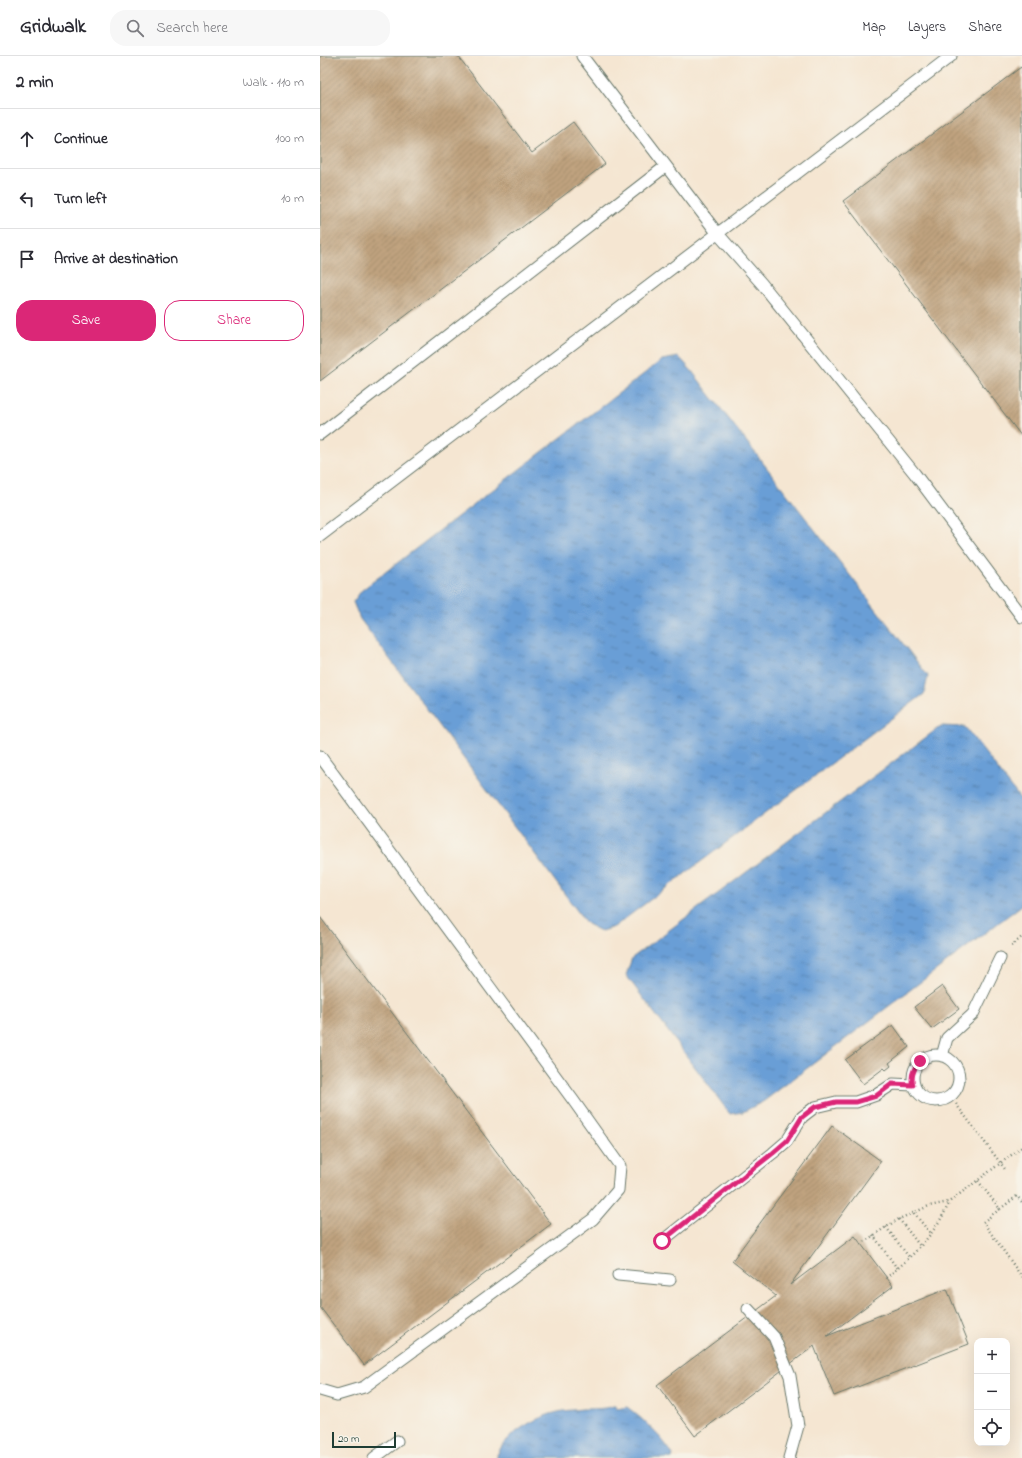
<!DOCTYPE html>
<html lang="en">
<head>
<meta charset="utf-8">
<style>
	:root { --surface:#fff; --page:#f7f7f7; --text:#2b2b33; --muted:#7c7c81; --line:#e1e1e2; --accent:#db2777 }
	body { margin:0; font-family:"Indie Flower",sans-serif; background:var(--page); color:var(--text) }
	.controls { position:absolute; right:12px; bottom:12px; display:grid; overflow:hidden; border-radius:8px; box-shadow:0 4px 16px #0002 }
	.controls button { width:36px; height:36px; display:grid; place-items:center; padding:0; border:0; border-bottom:1px solid var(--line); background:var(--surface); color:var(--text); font:20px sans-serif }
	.scale { position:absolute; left:12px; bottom:10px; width:64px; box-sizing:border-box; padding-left:4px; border:2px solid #1f3d34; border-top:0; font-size:11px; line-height:14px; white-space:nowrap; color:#1f3d34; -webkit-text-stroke:3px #f7f3e8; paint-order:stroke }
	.stop { position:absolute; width:12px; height:12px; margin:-9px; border:3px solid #db2777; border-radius:50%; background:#fff }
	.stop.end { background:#db2777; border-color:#fff; box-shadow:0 1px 4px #0008 }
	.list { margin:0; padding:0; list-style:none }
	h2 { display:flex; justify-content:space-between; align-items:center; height:52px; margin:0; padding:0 16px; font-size:17px }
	h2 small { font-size:13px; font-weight:400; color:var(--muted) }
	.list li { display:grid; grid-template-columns:26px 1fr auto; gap:12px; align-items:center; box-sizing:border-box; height:60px; padding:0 16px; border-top:1px solid var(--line) }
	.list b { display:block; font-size:15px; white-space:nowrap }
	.list em { font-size:13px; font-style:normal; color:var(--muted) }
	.actions { display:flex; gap:8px; padding:12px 16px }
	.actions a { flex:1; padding:9px 0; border:1px solid var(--accent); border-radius:16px; text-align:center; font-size:14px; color:var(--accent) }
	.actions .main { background:var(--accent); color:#fff }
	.icon { flex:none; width:22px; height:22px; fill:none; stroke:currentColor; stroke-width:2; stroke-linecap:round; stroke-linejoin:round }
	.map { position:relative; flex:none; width:702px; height:1402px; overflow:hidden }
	header { display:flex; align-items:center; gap:24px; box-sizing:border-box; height:56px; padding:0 20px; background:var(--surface); border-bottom:1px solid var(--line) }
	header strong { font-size:19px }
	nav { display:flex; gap:22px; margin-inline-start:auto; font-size:14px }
	.search { width:280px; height:36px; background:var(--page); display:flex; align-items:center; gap:10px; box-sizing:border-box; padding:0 14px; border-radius:16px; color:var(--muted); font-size:15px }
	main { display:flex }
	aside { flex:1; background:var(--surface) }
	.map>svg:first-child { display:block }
</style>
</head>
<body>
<header>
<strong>Gridwalk</strong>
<div class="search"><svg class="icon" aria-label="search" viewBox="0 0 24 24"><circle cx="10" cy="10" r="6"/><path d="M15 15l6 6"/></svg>Search here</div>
<nav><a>Map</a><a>Layers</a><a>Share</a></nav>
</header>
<main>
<aside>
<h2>2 min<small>Walk · 110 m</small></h2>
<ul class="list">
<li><svg class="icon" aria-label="ahead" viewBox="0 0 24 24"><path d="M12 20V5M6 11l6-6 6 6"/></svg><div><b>Continue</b></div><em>100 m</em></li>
<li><svg class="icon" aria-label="left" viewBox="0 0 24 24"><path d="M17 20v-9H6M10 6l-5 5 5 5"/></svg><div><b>Turn left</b></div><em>10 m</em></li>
<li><svg class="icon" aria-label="arrive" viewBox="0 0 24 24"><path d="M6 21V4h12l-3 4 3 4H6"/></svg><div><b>Arrive at destination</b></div></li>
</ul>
<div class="actions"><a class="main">Save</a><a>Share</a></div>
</aside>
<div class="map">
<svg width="702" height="1402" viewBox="0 0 702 1402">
	<defs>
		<pattern id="water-ripples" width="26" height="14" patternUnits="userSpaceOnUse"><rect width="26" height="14" fill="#699ed6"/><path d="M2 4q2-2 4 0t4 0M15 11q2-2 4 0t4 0" fill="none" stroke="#5682ae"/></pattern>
		<pattern id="building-hatch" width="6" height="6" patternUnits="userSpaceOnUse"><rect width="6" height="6" fill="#c0a37f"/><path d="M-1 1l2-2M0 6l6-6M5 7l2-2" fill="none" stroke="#9b8669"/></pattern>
	</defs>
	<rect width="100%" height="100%" fill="#f7f3e8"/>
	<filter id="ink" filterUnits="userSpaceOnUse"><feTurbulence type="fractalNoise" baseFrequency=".025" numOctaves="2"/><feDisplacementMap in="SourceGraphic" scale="8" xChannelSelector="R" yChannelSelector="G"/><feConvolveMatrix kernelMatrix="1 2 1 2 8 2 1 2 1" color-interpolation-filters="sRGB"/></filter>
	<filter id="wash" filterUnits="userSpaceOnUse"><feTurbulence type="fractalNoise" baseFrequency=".012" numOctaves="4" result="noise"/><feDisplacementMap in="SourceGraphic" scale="16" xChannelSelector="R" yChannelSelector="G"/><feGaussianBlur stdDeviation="0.9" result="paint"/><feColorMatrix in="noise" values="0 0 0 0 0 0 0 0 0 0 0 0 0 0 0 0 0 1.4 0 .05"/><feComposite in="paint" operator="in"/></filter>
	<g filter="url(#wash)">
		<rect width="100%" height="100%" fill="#f5e6d2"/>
		<path fill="url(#water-ripples)" stroke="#446e85" d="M359,301L371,314L608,620L604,638L294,871L281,875L267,868L40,563L33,546L42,534L342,304Z
			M621,670L645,671L702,745V849L444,1045L423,1056L410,1058L306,919L312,902Z
			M293,1350H295L297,1353L307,1351C321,1361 345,1384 353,1399L352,1402H175C179,1397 180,1391 185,1386C198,1372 219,1360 238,1356C246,1354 255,1354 263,1353C269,1353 288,1353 293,1350Z"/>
		<g id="blocks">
			<path fill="url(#building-hatch)" d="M0,0H138L212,97L253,66L285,108L0,325Z
				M701,11L702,12V381L523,145Z
				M0,861L231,1168L44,1309L0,1251Z
				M622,930L639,953L612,973L594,951Z
				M573,969L589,991L569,1007L571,1010L566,1014L564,1012L543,1028L525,1004Z
				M512,1070L561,1105L470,1229L535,1180L573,1230L507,1280L627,1233L649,1288L514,1340L494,1290L375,1380L337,1329L456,1240L412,1205Z"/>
		</g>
	</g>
	<g filter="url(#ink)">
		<use href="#blocks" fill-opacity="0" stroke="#6a786b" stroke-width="1"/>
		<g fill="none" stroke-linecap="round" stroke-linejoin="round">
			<g stroke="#6a786b" stroke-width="13">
				<path id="service" d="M262,0L398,178L442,228L595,418L702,561
					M0,378L346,110
					M0,480L631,0
					M0,700L253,1044L300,1110L298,1134L273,1163L44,1331L17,1339L0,1334
					M593 1022a23 23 0 1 1 46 0a23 23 0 1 1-46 0Z
					M622,1000L627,982L653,958L680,902
					M342,1185L453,1097L467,1085L482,1061L495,1051L516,1046H536L556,1039L573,1028L593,1029
					M298,1219L350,1224
					M428,1253L454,1281L470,1320L478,1370L469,1402
					M54,1402L77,1385"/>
			</g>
			<path stroke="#6a786b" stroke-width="2.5" stroke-dasharray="1 3" stroke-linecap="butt" d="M691,890L702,881
				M636,1048L685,1113
				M658,1125L680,1153L663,1166L702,1221
				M680,1153L697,1140L702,1146
				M594,1157L611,1178
				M579,1163L600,1190
				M566,1171L589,1201
				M553,1179L577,1212
				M541,1188L566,1171L579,1163L609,1150L629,1146L702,1091
				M566,1222C592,1201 616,1177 629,1147"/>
			<use href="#service" stroke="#fff" stroke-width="11"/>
		</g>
	</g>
	<g fill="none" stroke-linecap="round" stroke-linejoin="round" filter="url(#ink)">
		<path stroke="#db2777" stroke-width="5" d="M342,1185L453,1097L467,1085L482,1061L495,1051L516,1046H536L556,1040L572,1028L593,1029C590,1020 594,1012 600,1005"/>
	</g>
</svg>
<div class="controls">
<button>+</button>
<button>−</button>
<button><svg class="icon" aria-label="locate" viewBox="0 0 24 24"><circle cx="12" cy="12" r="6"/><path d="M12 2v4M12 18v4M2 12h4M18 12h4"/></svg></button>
</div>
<div class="scale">20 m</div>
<div class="stop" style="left:342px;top:1185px"></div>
<div class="stop end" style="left:600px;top:1005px"></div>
</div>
</main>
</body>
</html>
